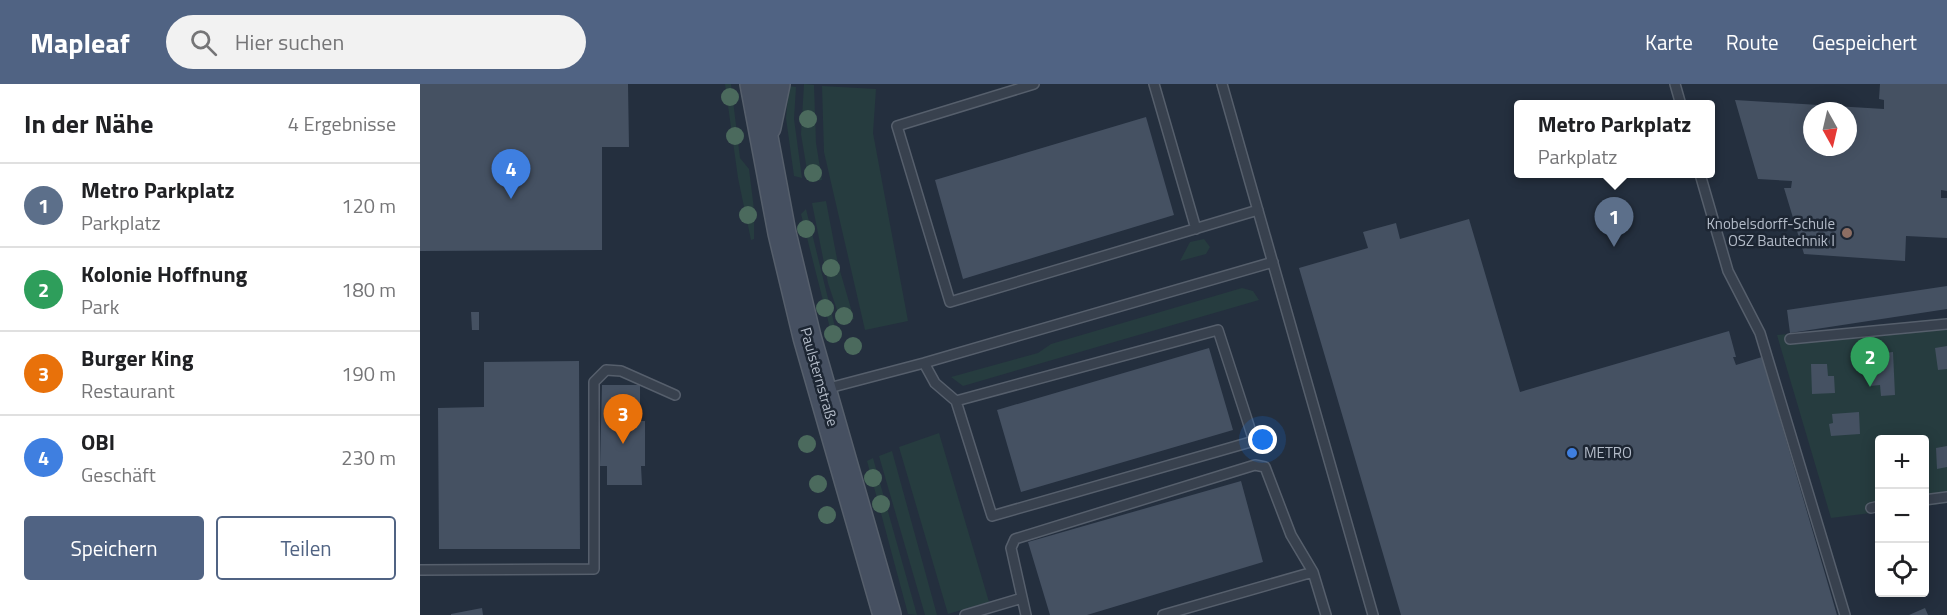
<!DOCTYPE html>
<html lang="de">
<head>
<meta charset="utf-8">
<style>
	:root { --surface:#fff; --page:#f2f2f2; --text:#202124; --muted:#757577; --line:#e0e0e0; --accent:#506383 }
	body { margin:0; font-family:"Titillium Web",sans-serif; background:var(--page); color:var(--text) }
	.controls { position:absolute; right:18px; bottom:18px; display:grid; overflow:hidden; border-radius:6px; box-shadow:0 3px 15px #0003 }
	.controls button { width:54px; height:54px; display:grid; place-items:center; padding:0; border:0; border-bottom:2px solid var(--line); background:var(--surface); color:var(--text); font:30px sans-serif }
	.compass { position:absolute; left:1383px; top:18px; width:54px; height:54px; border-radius:50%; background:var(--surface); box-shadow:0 3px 15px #0003; rotate:172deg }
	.you { position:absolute; left:843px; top:356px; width:21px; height:21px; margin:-15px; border:4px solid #fff; border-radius:50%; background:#1a73e8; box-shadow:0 0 0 9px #1a73e833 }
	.badge { display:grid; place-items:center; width:39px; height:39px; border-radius:50%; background:var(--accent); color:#fff; font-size:20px; font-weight:700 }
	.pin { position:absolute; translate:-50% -50px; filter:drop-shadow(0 2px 3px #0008) }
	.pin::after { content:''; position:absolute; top:32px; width:21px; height:18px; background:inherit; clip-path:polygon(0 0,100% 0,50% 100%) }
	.popup { position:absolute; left:1094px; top:16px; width:201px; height:78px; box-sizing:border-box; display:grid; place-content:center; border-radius:6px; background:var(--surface); filter:drop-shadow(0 2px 4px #0005); font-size:20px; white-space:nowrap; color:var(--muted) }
	.popup b { font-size:22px; color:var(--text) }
	.popup::after { content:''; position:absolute; left:50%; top:100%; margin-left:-12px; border:12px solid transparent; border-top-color:var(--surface) }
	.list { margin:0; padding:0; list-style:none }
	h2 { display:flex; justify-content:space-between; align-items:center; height:78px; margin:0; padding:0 24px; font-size:26px }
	h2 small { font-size:20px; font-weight:400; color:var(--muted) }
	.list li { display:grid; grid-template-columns:39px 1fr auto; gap:18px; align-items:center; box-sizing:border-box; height:84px; padding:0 24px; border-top:2px solid var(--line) }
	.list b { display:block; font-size:22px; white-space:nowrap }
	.list p { margin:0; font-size:20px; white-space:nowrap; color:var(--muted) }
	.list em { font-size:20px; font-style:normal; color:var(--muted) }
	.actions { display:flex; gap:12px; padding:18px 24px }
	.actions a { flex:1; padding:14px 0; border:2px solid var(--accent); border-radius:6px; text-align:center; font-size:21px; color:var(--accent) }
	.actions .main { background:var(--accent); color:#fff }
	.icon { flex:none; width:33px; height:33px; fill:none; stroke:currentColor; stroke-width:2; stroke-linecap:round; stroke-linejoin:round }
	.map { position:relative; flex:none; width:1527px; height:531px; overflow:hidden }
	header { display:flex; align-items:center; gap:36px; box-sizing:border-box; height:84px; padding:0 30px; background:var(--accent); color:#fff }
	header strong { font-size:28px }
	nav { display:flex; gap:33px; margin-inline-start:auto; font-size:21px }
	.search { width:420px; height:54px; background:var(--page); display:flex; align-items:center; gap:15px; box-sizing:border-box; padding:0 21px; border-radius:33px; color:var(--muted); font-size:22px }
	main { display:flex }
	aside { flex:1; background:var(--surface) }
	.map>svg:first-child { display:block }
</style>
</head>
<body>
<header>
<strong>Mapleaf</strong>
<div class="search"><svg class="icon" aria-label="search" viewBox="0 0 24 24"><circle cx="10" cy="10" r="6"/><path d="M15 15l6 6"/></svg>Hier suchen</div>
<nav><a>Karte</a><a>Route</a><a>Gespeichert</a></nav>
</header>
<main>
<aside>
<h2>In der Nähe<small>4 Ergebnisse</small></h2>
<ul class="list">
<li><span class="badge" style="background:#5c6f8a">1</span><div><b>Metro Parkplatz</b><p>Parkplatz</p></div><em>120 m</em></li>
<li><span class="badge" style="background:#2e9e5b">2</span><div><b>Kolonie Hoffnung</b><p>Park</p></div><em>180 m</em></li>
<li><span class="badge" style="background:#e8710a">3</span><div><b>Burger King</b><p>Restaurant</p></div><em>190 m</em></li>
<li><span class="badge" style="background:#3f7fe0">4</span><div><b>OBI</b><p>Geschäft</p></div><em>230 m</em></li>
</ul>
<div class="actions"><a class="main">Speichern</a><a>Teilen</a></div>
</aside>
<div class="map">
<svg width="1527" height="531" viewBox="0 0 1527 531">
	<rect width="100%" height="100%" fill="#242f3e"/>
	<path fill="#263c3f" d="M305,0H311L320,74L329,85L334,125V155L331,156L318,94Z
		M384,0L394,1L396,59L402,96L389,98L381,50Z
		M369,2L376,3L374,35L382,94L374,92L366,34Z
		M402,2L456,5L453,49L488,237L445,246L404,68Z
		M406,117L418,180L434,235L421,238L408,199L392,119Z
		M386,125L417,251L412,252L381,130Z
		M784,155L790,163L786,170L760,177L770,158Z
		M822,204L833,207L839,216L543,302L531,293L618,269L631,260Z
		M1527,234V419L1505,422L1504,356H1460L1459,428L1411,434L1357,251Z
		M519,349L569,518L528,530L479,363Z
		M472,367L517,531H505L459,372Z
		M453,374L497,531L488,530L447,377Z"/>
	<path fill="#455162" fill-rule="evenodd" d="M0,0H208L209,63H182V166L0,167Z
		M1460,0H1527V107L1521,106V114H1527V154L1486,152L1485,177L1384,170L1364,104H1371L1372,97L1338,95L1315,16L1464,25V16L1459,15ZM1392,27H1428V63H1392Z
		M726,33L754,131L543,195L515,96Z
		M1049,135L1100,308L1309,247L1316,273H1313L1316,281L1342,273L1417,531H981L879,184L948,164L943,148L976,139L980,155Z
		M1527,202V225L1370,249L1367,226Z
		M51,228H59V246H52Z
		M1527,262V285L1518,286L1515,264Z
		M789,264L813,346L601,408L577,326Z
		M1473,268L1475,311L1461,312L1460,301L1450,302L1446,271Z
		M159,277L160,465H19L18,324L64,323V278Z
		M1391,280H1407L1408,292H1414L1415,309L1392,310Z
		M182,301H220V337H225V382H221L222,401H187V382H180Z
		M1439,328L1440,350L1411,352L1409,340L1413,339L1412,330Z
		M1527,362V383L1517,385L1516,364Z
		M821,397L843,478L667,531H630L608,458Z
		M62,524L63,531H31V530Z
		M1505,524L1508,531H1489Z"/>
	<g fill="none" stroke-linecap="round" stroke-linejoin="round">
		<g stroke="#565f6c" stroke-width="12">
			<path id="service" d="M614,0L477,42L530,218L838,126
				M734,0L776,145
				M802,0L953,531
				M1255,0L1261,21
				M1280,90L1308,187L1340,249L1425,531
				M1370,255L1527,240
				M504,279L515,299L536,317L798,246L834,357L572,432L536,317
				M405,305L504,279L853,178
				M1504,416L1527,413
				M1451,424L1460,422
				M0,486L174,485V298L186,286L201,287L255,311
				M545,531L602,514
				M606,531L591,464L595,455L835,381L845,383L871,451L893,488L906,531
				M743,531L893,488"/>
		</g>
		<g stroke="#565f6c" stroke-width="30">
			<path id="secondary" d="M334,0L362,149L387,253L467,531
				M347,43L356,0"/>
		</g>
		<use href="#service" stroke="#38414e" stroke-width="9"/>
		<use href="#secondary" stroke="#465061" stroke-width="27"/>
	</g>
	<g fill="#4b6a5d">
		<circle cx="310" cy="13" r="9"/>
		<circle cx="388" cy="35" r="9"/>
		<circle cx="315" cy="52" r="9"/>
		<circle cx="393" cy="89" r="9"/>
		<circle cx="328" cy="131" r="9"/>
		<circle cx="386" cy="145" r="9"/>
		<circle cx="411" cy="184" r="9"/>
		<circle cx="405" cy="224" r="9"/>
		<circle cx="424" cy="232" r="9"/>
		<circle cx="413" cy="250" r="9"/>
		<circle cx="433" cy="262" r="9"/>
		<circle cx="387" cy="360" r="9"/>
		<circle cx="453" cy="394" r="9"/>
		<circle cx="398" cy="400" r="9"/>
		<circle cx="461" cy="420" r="9"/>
		<circle cx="407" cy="431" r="9"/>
	</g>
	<circle fill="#8d6e63" stroke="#1d2633" stroke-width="2" cx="1427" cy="149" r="6"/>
	<circle fill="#3f7fe0" stroke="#1d2633" stroke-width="2" cx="1152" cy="369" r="6"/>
	<g text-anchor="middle" stroke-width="5" stroke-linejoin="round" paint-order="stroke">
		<g font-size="15" fill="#b4bcc9" stroke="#1d2633" text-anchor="end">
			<text x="1415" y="145">Knobelsdorff-Schule<tspan x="1415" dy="17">OSZ Bautechnik I</tspan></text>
			<text x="1164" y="374" text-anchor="start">METRO</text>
		</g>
		<g font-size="15" fill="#b4bcc9" stroke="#1d2633">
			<text transform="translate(399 293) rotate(74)" y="5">Paulsternstraße</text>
		</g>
	</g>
</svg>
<div class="controls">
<button>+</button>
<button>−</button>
<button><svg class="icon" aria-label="locate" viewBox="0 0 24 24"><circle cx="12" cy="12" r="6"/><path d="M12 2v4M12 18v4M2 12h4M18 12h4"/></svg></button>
</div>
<svg class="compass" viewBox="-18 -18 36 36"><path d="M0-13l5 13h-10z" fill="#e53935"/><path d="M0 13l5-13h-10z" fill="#757577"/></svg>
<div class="you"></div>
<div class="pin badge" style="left:1194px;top:163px;background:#5c6f8a">1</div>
<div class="popup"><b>Metro Parkplatz</b>Parkplatz</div>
<div class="pin badge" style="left:1450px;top:303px;background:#2e9e5b">2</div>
<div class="pin badge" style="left:203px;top:360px;background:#e8710a">3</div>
<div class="pin badge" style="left:91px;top:115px;background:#3f7fe0">4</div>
</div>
</main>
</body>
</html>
